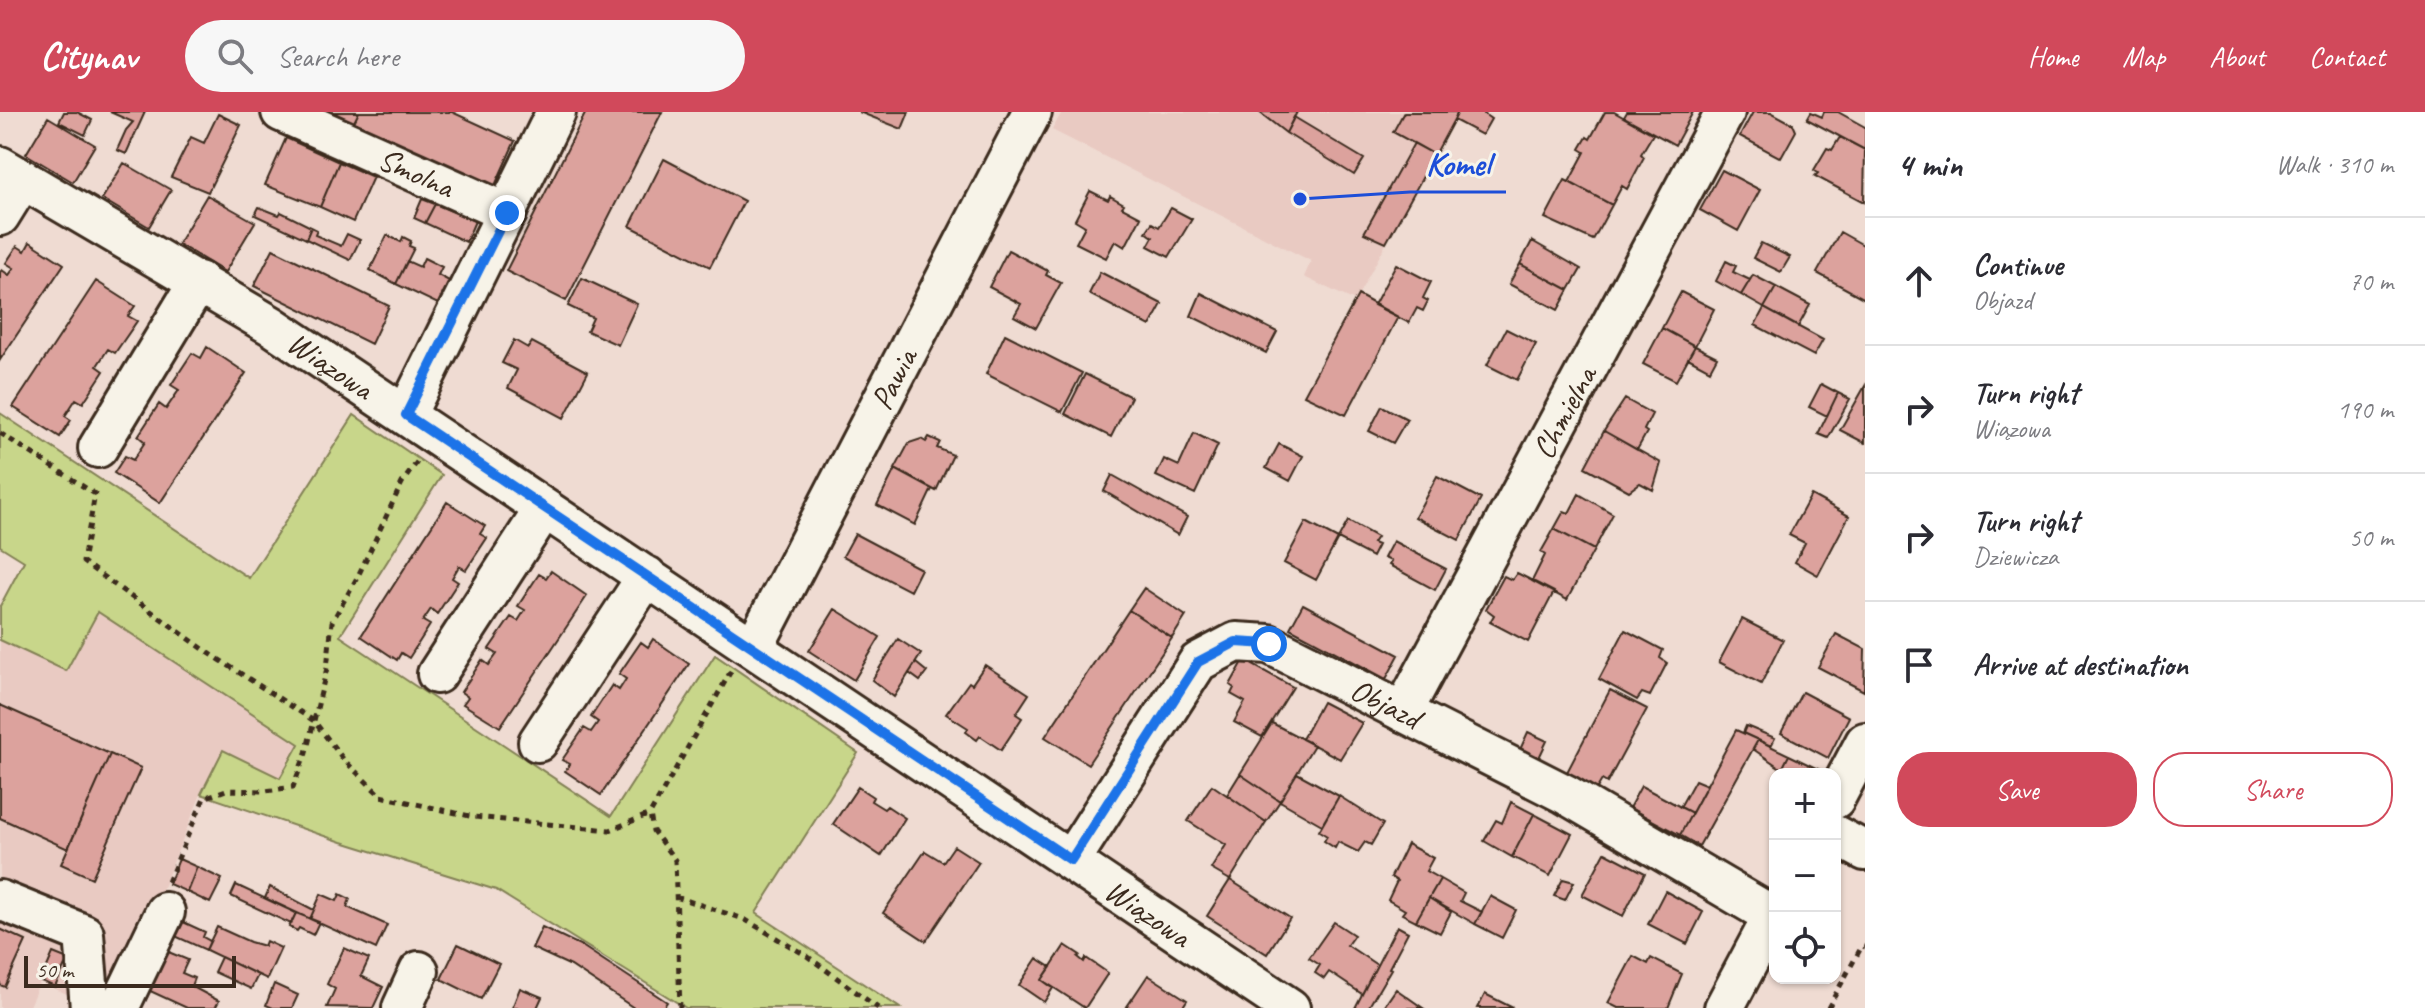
<!DOCTYPE html>
<html lang="en">
<head>
<meta charset="utf-8">
<style>
	:root { --surface:#fff; --page:#f7f7f7; --text:#2b2b33; --muted:#7c7c81; --line:#e1e1e2; --accent:#d1495b }
	body { margin:0; font-family:Caveat,sans-serif; background:var(--page); color:var(--text) }
	.controls { position:absolute; right:24px; bottom:24px; display:grid; overflow:hidden; border-radius:16px; box-shadow:0 2px 6px #0004 }
	.controls button { width:72px; height:72px; display:grid; place-items:center; padding:0; border:0; border-bottom:2px solid var(--line); background:var(--surface); color:var(--text); font:40px sans-serif }
	.scale { position:absolute; left:24px; bottom:20px; width:212px; box-sizing:border-box; padding-left:8px; border:4px solid #3b2a1e; border-top:0; font-size:22px; line-height:28px; white-space:nowrap; color:#3b2a1e; -webkit-text-stroke:6px #f7f3e8; paint-order:stroke }
	.stop { position:absolute; width:24px; height:24px; margin:-18px; border:6px solid #1a73e8; border-radius:50%; background:#fff }
	.stop.end { background:#1a73e8; border-color:#fff; box-shadow:0 2px 8px #0008 }
	.list { margin:0; padding:0; list-style:none }
	h2 { display:flex; justify-content:space-between; align-items:center; height:104px; margin:0; padding:0 32px; font-size:34px }
	h2 small { font-size:26px; font-weight:400; color:var(--muted) }
	.list li { display:grid; grid-template-columns:52px 1fr auto; gap:24px; align-items:center; box-sizing:border-box; height:128px; padding:0 32px; border-top:2px solid var(--line) }
	.list b { display:block; font-size:30px; white-space:nowrap }
	.list p { margin:0; font-size:26px; white-space:nowrap; color:var(--muted) }
	.list em { font-size:26px; font-style:normal; color:var(--muted) }
	.actions { display:flex; gap:16px; padding:24px 32px }
	.actions a { flex:1; padding:18px 0; border:2px solid var(--accent); border-radius:32px; text-align:center; font-size:28px; color:var(--accent) }
	.actions .main { background:var(--accent); color:#fff }
	.icon { flex:none; width:44px; height:44px; fill:none; stroke:currentColor; stroke-width:2; stroke-linecap:round; stroke-linejoin:round }
	.map { position:relative; flex:none; width:1865px; height:896px; overflow:hidden }
	header { display:flex; align-items:center; gap:48px; box-sizing:border-box; height:112px; padding:0 40px; background:var(--accent); color:#fff }
	header strong { font-size:38px }
	nav { display:flex; gap:44px; margin-inline-start:auto; font-size:28px }
	.search { width:560px; height:72px; background:var(--page); display:flex; align-items:center; gap:20px; box-sizing:border-box; padding:0 28px; border-radius:44px; color:var(--muted); font-size:30px }
	main { display:flex }
	aside { flex:1; background:var(--surface) }
	.map>svg:first-child { display:block }
</style>
</head>
<body>
<header>
<strong>Citynav</strong>
<div class="search"><svg class="icon" aria-label="search" viewBox="0 0 24 24"><circle cx="10" cy="10" r="6"/><path d="M15 15l6 6"/></svg>Search here</div>
<nav><a>Home</a><a>Map</a><a>About</a><a>Contact</a></nav>
</header>
<main>
<div class="map">
<svg width="1865" height="896" viewBox="0 0 1865 896">
	<rect width="100%" height="100%" fill="#efdbd2"/>
	<filter id="ink" filterUnits="userSpaceOnUse"><feTurbulence type="fractalNoise" baseFrequency=".0125" numOctaves="2"/><feDisplacementMap in="SourceGraphic" scale="16" xChannelSelector="R" yChannelSelector="G"/><feConvolveMatrix kernelMatrix="1 2 1 2 8 2 1 2 1" color-interpolation-filters="sRGB"/></filter>
	<g filter="url(#ink)">
		<path fill="#e9cac2" d="M1062,0H1458L1355,189L1304,165L1311,149L1052,18Z
			M98,499L299,632L280,667L223,639L201,682L122,876L98,896L40,870L28,896H0V528L66,559Z"/>
		<path fill="#c8d68a" stroke="#828054" stroke-width="2" d="M0,301L249,466L354,303L442,363L340,524L611,704L715,543L858,641L756,801L900,896H686L496,778L342,730L201,682L223,638L280,666L299,632L98,500L66,559L0,528V494L24,449L0,434Z"/>
		<path fill="#dca29d" stroke="#3b2a1e" stroke-width="2" d="M64,0H77L92,8L85,23L59,10Z
			M110,0H145L126,42L117,38L126,18L133,10Z
			M322,0H359L352,14Z
			M359,0H452L515,29L493,78L352,14Z
			M586,0H662L566,189L506,159Z
			M859,0H909L902,17Z
			M1259,0H1297L1286,21Z
			M1404,0H1458L1435,43L1393,20Z
			M1458,0H1485L1484,2L1491,7L1482,23L1454,8Z
			M1605,0H1614L1653,22L1641,42L1644,45L1627,77L1622,74L1612,93L1569,70L1585,40L1580,37L1587,25L1590,27Z
			M1627,0H1693L1675,33L1624,5Z
			M1753,0H1771L1793,12L1796,19L1781,46L1740,24Z
			M1811,0L1822,5L1824,0H1838L1865,15V38L1807,7Z
			M218,2L241,13L208,80L171,65L191,25L204,31Z
			M48,5L95,33L73,70L26,42Z
			M1294,5L1364,47L1354,63L1286,21Z
			M1840,25L1865,38L1864,90L1815,64L1818,61L1814,58L1827,36L1832,38Z
			M286,26L339,50L320,95L265,73Z
			M1414,31L1435,43L1386,131L1364,121Z
			M664,47L744,89L710,155L630,114Z
			M339,50L373,65L353,110L320,95Z
			M124,51L171,78L149,115L102,87Z
			M1722,58L1760,78L1738,119L1700,98Z
			M1565,68L1612,93L1593,128L1545,106Z
			M1090,79L1108,88L1110,84L1124,92L1122,95L1141,105L1125,135L1115,129L1106,146L1076,131L1085,114L1075,108Z
			M207,83L255,110L225,160L178,132Z
			M422,87L435,92L425,111L414,106Z
			M435,92L475,109L466,130L425,111Z
			M259,95L279,103L281,100L311,115L306,127L255,103Z
			M1171,96L1192,107L1169,145L1148,134L1153,125L1146,120L1152,111L1159,115Z
			M311,115L317,118L315,123L341,134L347,122L360,128L350,148L306,127Z
			M1840,120L1865,134V187L1817,161Z
			M387,123L401,130L403,125L411,129L409,134L414,136L396,172L370,158Z
			M1532,129L1581,157L1569,178L1520,152Z
			M30,130L64,152L0,248V160L2,158L9,163L14,156L6,151L17,134L25,139Z
			M1761,131L1790,145L1781,160L1753,146Z
			M273,137L389,194L371,232L254,174Z
			M1008,138L1048,159L1046,163L1061,171L1036,216L1014,204L1021,192L989,175Z
			M424,146L442,155L438,163L451,170L440,193L396,172L407,149L420,155Z
			M1726,149L1736,154L1733,160L1750,168L1741,183L1716,169Z
			M1396,152L1431,170L1423,186L1428,189L1423,199L1417,196L1409,211L1374,193Z
			M1520,152L1569,178L1558,198L1509,172Z
			M1100,160L1162,192L1150,214L1089,182Z
			M1753,163L1776,175L1764,196L1741,183Z
			M582,166L637,192L618,233L587,219L593,206L568,194Z
			M96,169L135,194L128,204L137,209L115,241L108,237L97,254L104,259L83,291L76,287L65,304L71,308L60,325L13,295Z
			M1776,175L1810,193L1798,215L1764,196Z
			M1681,180L1714,197L1695,234L1662,216Z
			M1201,181L1277,220L1266,241L1191,204Z
			M1358,183L1398,205L1346,303L1304,283Z
			M1764,196L1823,228L1814,244L1755,213Z
			M1662,216L1695,234L1676,269L1643,252Z
			M1506,217L1536,232L1517,268L1487,253Z
			M1005,222L1082,261L1062,300L986,262Z
			M514,228L528,236L532,230L588,260L564,306L508,276L517,258L502,251Z
			M1695,234L1717,245L1710,258L1688,246Z
			M207,235L246,261L160,391L114,361L125,344L133,348L145,330L138,324L159,292L166,297L179,278L171,273L192,241L201,246Z
			M1085,262L1131,285L1111,325L1065,302Z
			M1821,272L1838,281L1827,304L1809,295Z
			M1865,274V331L1840,318Z
			M1838,281L1850,287L1828,326L1818,322Z
			M1625,287L1652,302L1644,318L1647,320L1637,338L1604,319Z
			M1382,294L1407,307L1393,331L1369,319Z
			M1604,319L1661,351L1653,378L1640,371L1629,379L1585,355Z
			M1194,321L1218,333L1195,382L1156,364L1164,347L1179,354Z
			M929,325L940,330L937,336L953,343L936,379L895,357L909,331L921,327L926,330Z
			M1279,332L1303,344L1290,369L1266,356Z
			M895,357L932,377L915,413L877,393Z
			M1112,363L1187,405L1178,423L1104,379Z
			M1437,364L1481,387L1459,428L1415,405Z
			M1579,382L1613,402L1594,438L1554,417L1564,399L1569,401Z
			M1811,383L1849,404L1818,463L1795,450L1805,431L1789,423Z
			M447,390L485,414L480,422L487,426L466,458L459,454L452,466L458,470L437,502L431,497L423,509L430,513L409,546L401,541L397,548L361,524Z
			M1348,409L1377,425L1373,431L1378,433L1372,445L1338,427Z
			M1306,410L1338,427L1316,468L1284,451Z
			M1554,417L1594,438L1567,488L1532,469L1545,443L1541,440Z
			M855,422L921,457L910,479L843,444Z
			M1393,429L1446,457L1435,478L1389,453L1391,449L1384,446Z
			M551,459L587,484L500,615L463,592L468,585L461,580L482,548L489,553L497,542L489,537L511,505L518,509L525,498L518,494L539,462L546,466Z
			M1517,461L1554,480L1528,530L1490,510L1494,503L1486,497L1504,464L1512,468Z
			M1144,476L1186,504L1172,526L1129,498Z
			M1303,492L1399,543L1386,567L1290,516Z
			M835,497L880,525L854,568L809,539Z
			M1129,498L1172,526L1088,652L1045,625Z
			M1742,507L1783,528L1761,572L1719,550Z
			M1625,518L1663,538L1660,546L1667,551L1650,584L1642,581L1637,588L1599,567Z
			M1836,522L1865,537L1864,579L1818,555Z
			M653,527L689,552L601,683L565,659L570,652L562,648L584,616L591,620L598,610L591,605L612,573L619,578L626,567L619,562L641,530L648,535Z
			M898,527L921,542L894,585L872,568Z
			M1244,548L1293,575L1262,625L1234,610L1245,590L1231,582L1234,576L1230,573Z
			M916,551L927,560L920,569L909,561Z
			M985,553L1029,582L1016,602L1022,606L1001,638L980,624L977,628L966,620L968,616L946,602L969,570L972,572Z
			M1610,578L1647,597L1607,671L1602,668L1596,678L1566,662Z
			M1802,580L1849,605L1828,646L1781,621Z
			M1322,590L1362,611L1340,647L1302,627Z
			M0,593L110,642L68,737L0,706Z
			M1272,611L1314,633L1280,689L1240,662Z
			M1746,614L1775,626L1771,634L1743,621Z
			M1736,618L1758,628L1699,734L1680,723Z
			M1528,620L1547,629L1537,650L1518,642Z
			M1758,628L1789,643L1782,657L1753,637Z
			M110,642L141,656L92,766L61,752Z
			M1789,643L1820,658L1818,662H1784L1782,657Z
			M1297,661L1339,684L1322,713L1280,689Z
			M1240,662L1280,689L1266,710L1227,683Z
			M1695,668L1707,673L1692,701L1680,695Z
			M1212,673L1266,710L1230,768L1211,757L1226,733L1188,709Z
			M1641,674L1692,701L1680,723L1629,696Z
			M858,675L873,685L871,689L884,697L887,694L905,706L881,744L833,712Z
			M1339,684L1383,712L1371,733L1365,730L1358,740L1338,730L1335,736L1324,729L1327,724L1319,719Z
			M1511,690L1534,702L1512,745L1484,729L1496,708L1502,711Z
			M1534,702L1572,722L1550,764L1512,745Z
			M1407,732L1433,746L1426,759L1440,767L1416,809L1402,802L1405,798L1388,788L1397,769L1391,765Z
			M954,734L979,750L926,829L883,801L925,739L943,750Z
			M1605,740L1645,761L1623,804L1582,783Z
			M179,747L197,755L187,780L169,772Z
			M197,755L222,767L210,791L187,780Z
			M1440,767L1464,781L1460,789L1482,800L1475,812L1429,786Z
			M1563,767L1574,770L1565,788L1554,784Z
			M1230,768L1290,806L1267,842L1207,804Z
			M236,773L296,801L291,812L231,784Z
			M270,775L314,798L310,807L265,786Z
			M1665,779L1703,800L1687,832L1648,812Z
			M321,782L337,789L340,782L350,787L347,795L387,813L376,837L310,807Z
			M1490,784L1516,798L1502,826L1475,812Z
			M1429,786L1451,800L1440,821L1416,809Z
			M296,801L319,810L313,823L299,816L297,819L289,815Z
			M181,809L205,820L203,825L210,829L206,838L175,824Z
			M1334,810L1354,823L1347,833L1377,853L1362,882L1329,860L1324,867L1315,861L1320,853L1309,846Z
			M1397,814L1408,820L1389,856L1391,857L1368,896H1355Z
			M217,815L250,830L264,834L266,829L281,836L267,867L206,838Z
			M542,815L582,834L667,890L663,896H634L571,854L532,836Z
			M0,817L26,829L5,875L0,873Z
			M458,832L499,852L481,887L441,867Z
			M1065,833L1080,843L1078,845L1084,850L1086,846L1108,861L1085,896L1042,868Z
			M344,836L369,847L361,864L383,875L373,896L327,895L335,877L327,872Z
			M166,839L188,848L182,861L194,866L191,874L219,889L215,896H187L148,878Z
			M53,841L68,847L55,875L41,869Z
			M1633,844L1648,852L1651,846L1682,862L1668,896H1618L1608,891Z
			M221,845L258,863L251,877L214,860Z
			M1037,846L1051,855L1042,868L1053,876L1044,890L1019,873Z
			M1148,863L1187,888L1182,896H1126Z
			M274,872L298,883L292,896H273L266,893Z
			M520,876L542,885L537,896H512Z
			M1396,877L1423,896H1383Z
			M1485,882L1513,896H1478Z"/>
		<g fill="none" stroke-linecap="round" stroke-linejoin="round">
			<g stroke="#3b2a1e" stroke-width="44">
				<g id="minor">
					<path id="s1" d="M281,0L507,101"/>
					<path id="s2" d="M0,54L272,214L1290,896"/>
					<path d="M0,104L23,67"/>
					<path d="M406,303L556,0"/>
					<path d="M98,336L199,169"/>
					<path id="s3" d="M754,535L1032,0"/>
					<path d="M437,562L544,397"/>
					<path id="s4" d="M1403,600L1725,0"/>
					<path d="M538,630L647,464"/>
					<path d="M1835,687L1865,630"/>
					<path d="M1835,723L1865,739"/>
					<path id="s5" d="M1071,748L1198,550L1236,530L1269,532L1565,682L1773,804"/>
					<path d="M0,788L84,822L90,896"/>
					<path d="M119,896L165,800"/>
					<path d="M402,896L419,859"/>
					<path d="M1724,896L1775,800"/>
				</g>
			</g>
			<path stroke="#3b2a1e" stroke-width="5" stroke-dasharray="6 6" stroke-linecap="butt" d="M0,321L95,382L83,450L206,539L314,609L344,648L381,684L474,705L610,718L650,702
				M168,770L204,686L226,678L266,679L293,675L306,641L327,556L332,510L358,464L402,371L417,350
				M676,785L744,807L807,844L878,896
				M680,896L675,748L653,719L650,702L731,559
				M1828,896L1862,834L1865,835"/>
			<use href="#minor" stroke="#f7f3e8" stroke-width="38"/>
		</g>
	</g>
	<g fill="none" stroke-linecap="round" stroke-linejoin="round" filter="url(#ink)">
		<path stroke="#1a73e8" stroke-width="10" d="M507,101L406,303L1071,748L1198,550L1236,530L1269,532"/>
	</g>
	<g text-anchor="middle" stroke-width="6" stroke-linejoin="round" paint-order="stroke">
		<g font-size="32" fill="#3b2a1e" stroke="#f7f3e8">
			<text dy="11" stroke="none"><textPath href="#s1" startOffset="148">Smolna</textPath></text>
			<text dy="11" stroke="none"><textPath href="#s2" startOffset="386">Wiązowa</textPath></text>
			<text dy="11" stroke="none"><textPath href="#s3" startOffset="302">Pawia</textPath></text>
			<text dy="11" stroke="none"><textPath href="#s4" startOffset="340">Chmielna</textPath></text>
			<text dy="11" stroke="none"><textPath href="#s5" startOffset="442">Objazd</textPath></text>
			<text dy="11" stroke="none"><textPath href="#s2" startOffset="1370">Wiązowa</textPath></text>
		</g>
	</g>
	<path fill="none" stroke="#1d4ed8" stroke-width="3" d="M1300 87L1410 80H1506"/>
	<circle fill="#1d4ed8" stroke="#f7f3e8" stroke-width="3" cx="1300" cy="87" r="8"/>
	<g font-size="34" text-anchor="middle" font-weight="bold" fill="#1d4ed8" stroke="#f7f3e8" stroke-width="6" stroke-linejoin="round" paint-order="stroke">
		<text x="1458" y="63">Komel</text>
	</g>
</svg>
<div class="controls">
<button>+</button>
<button>−</button>
<button><svg class="icon" aria-label="locate" viewBox="0 0 24 24"><circle cx="12" cy="12" r="6"/><path d="M12 2v4M12 18v4M2 12h4M18 12h4"/></svg></button>
</div>
<div class="scale">50 m</div>
<div class="stop" style="left:1269px;top:532px"></div>
<div class="stop end" style="left:507px;top:101px"></div>
</div>
<aside>
<h2>4 min<small>Walk · 310 m</small></h2>
<ul class="list">
<li><svg class="icon" aria-label="ahead" viewBox="0 0 24 24"><path d="M12 20V5M6 11l6-6 6 6"/></svg><div><b>Continue</b><p>Objazd</p></div><em>70 m</em></li>
<li><svg class="icon" aria-label="right" viewBox="0 0 24 24"><path d="M7 20v-9h11M14 6l5 5-5 5"/></svg><div><b>Turn right</b><p>Wiązowa</p></div><em>190 m</em></li>
<li><svg class="icon" aria-label="right" viewBox="0 0 24 24"><path d="M7 20v-9h11M14 6l5 5-5 5"/></svg><div><b>Turn right</b><p>Dziewicza</p></div><em>50 m</em></li>
<li><svg class="icon" aria-label="arrive" viewBox="0 0 24 24"><path d="M6 21V4h12l-3 4 3 4H6"/></svg><div><b>Arrive at destination</b></div></li>
</ul>
<div class="actions"><a class="main">Save</a><a>Share</a></div>
</aside>
</main>
</body>
</html>
